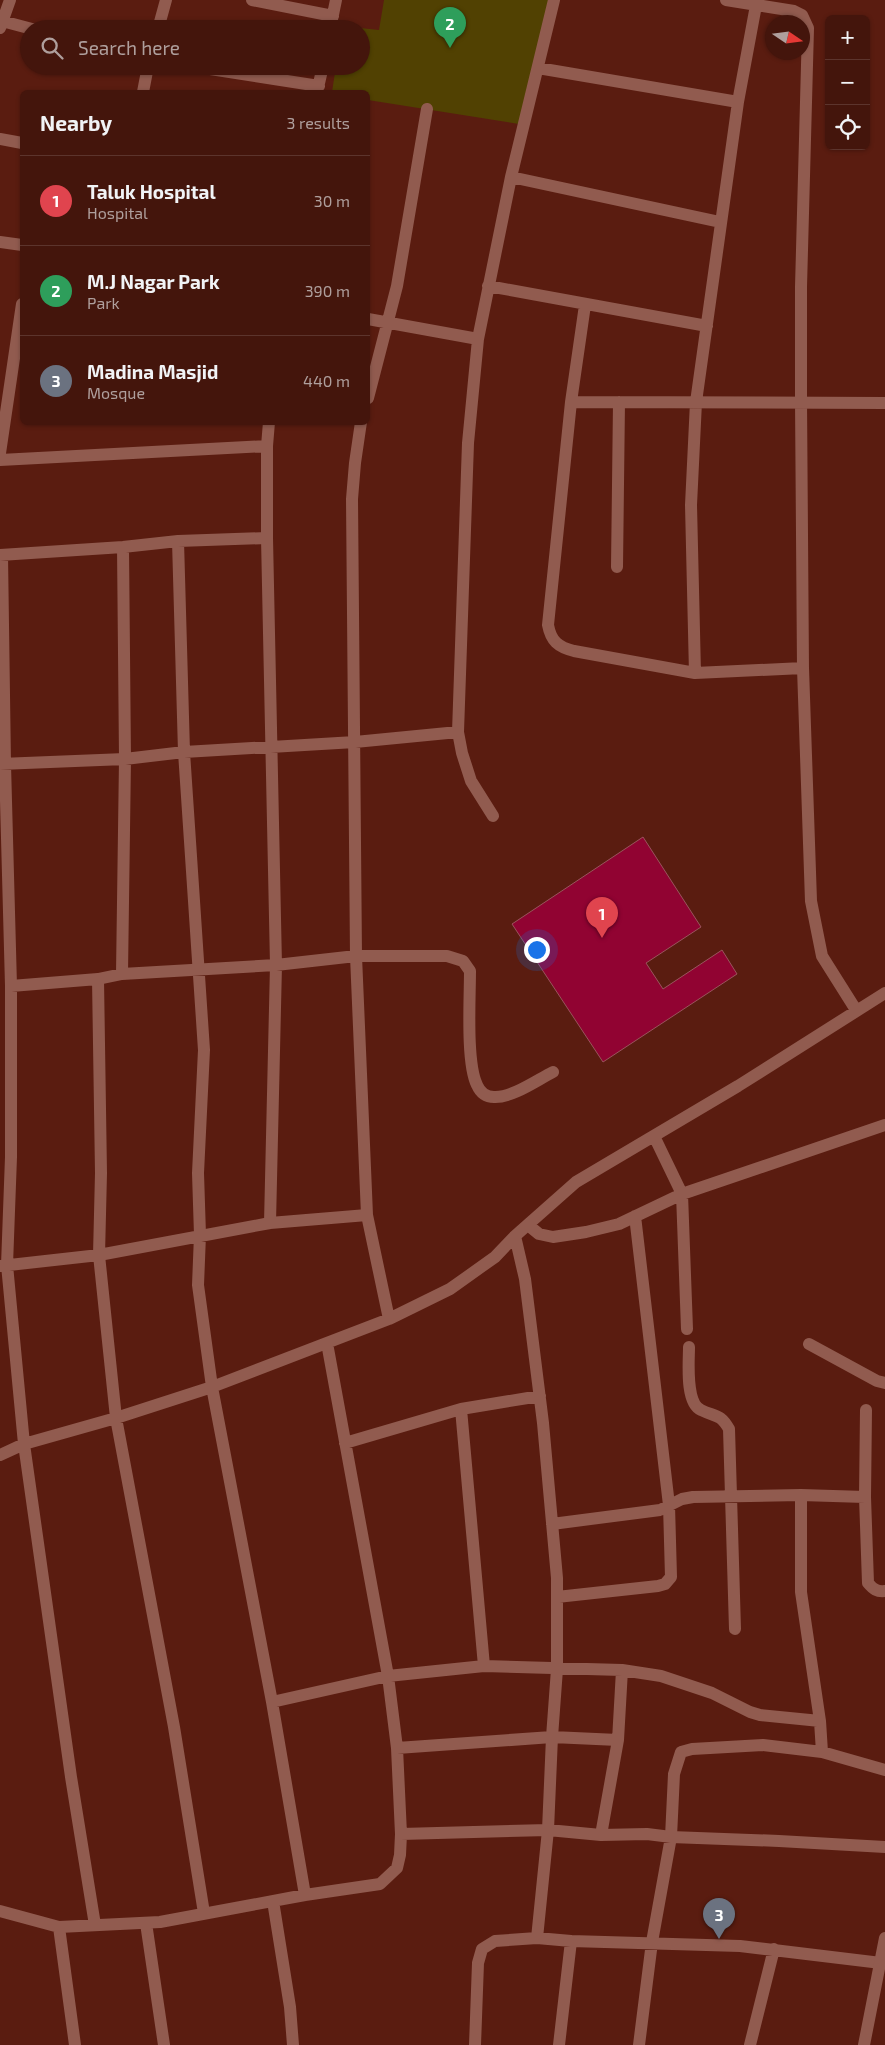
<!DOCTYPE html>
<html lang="en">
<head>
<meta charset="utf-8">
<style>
	:root { --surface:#44150c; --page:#4b1e15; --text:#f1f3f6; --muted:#af9f9d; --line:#5c342d; --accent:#0b8043 }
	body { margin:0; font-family:"Exo 2",sans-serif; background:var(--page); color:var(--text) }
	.controls { position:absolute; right:15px; top:15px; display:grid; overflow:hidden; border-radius:8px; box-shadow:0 1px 4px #0004 }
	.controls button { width:45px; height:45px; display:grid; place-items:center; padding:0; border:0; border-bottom:1px solid var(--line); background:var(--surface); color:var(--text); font:25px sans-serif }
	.compass { position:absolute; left:765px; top:15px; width:45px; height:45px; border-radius:50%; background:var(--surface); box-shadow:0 1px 4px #0004; rotate:103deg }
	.you { position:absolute; left:536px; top:949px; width:18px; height:18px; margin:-12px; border:4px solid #fff; border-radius:50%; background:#1a73e8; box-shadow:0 0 0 8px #1a73e833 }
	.badge { display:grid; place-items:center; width:32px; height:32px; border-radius:50%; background:var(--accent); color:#fff; font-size:16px; font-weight:700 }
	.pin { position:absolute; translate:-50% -41px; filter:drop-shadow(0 1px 2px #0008) }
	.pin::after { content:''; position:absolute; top:26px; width:18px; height:15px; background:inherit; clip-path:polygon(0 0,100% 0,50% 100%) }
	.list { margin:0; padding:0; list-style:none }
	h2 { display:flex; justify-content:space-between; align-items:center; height:65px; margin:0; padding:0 20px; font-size:21px }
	h2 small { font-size:16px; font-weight:400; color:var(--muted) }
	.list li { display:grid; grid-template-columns:32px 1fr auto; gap:15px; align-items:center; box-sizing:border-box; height:90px; padding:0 20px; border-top:1px solid var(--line) }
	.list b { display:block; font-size:19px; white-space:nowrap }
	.list p { margin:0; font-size:16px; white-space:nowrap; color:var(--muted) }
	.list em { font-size:16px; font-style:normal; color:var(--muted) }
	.icon { flex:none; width:28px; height:28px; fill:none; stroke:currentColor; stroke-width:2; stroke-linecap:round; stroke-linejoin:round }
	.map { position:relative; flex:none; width:885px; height:2045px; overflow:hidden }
	.search { position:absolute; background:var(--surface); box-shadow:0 1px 4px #0004; left:20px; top:20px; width:350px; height:55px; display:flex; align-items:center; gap:12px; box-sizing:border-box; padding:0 18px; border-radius:28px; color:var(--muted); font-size:19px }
	.panel { position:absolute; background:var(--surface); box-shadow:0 1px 4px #0004; left:20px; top:90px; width:350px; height:335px; border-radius:8px }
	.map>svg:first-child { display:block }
</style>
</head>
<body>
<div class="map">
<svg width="885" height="2045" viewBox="0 0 885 2045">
	<rect width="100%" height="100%" fill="#5a1c10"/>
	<path fill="#514102" d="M384,0H550L519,124L368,100V92H332L336,66H361V29H341V26L379,30Z"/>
	<path fill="#910332" stroke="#9a545c" d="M643,837L701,927L646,963L663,989L722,950L737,974L603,1062L512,924Z"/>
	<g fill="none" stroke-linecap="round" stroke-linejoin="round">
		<path stroke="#915b4f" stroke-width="12" d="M252,0L333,16
			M726,0L794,11L802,15L808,28L801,287V401L803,668L811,901L822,956L856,1010
			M2,21L32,29
			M0,28L10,0
			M158,29L166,0
			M330,29L336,0
			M191,66L319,86
			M538,68L738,102
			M143,92L148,66
			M317,92L323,66
			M0,139L22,143
			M511,177L720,222
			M0,242L22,245
			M488,286L707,326
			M585,305L571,402L548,625C551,641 558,647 574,651L695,673L803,668
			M368,319L478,339
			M368,398L397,286L427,109
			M571,402L885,403
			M269,422L267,446V538L276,965L270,1223L367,1215
			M361,422L355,463L352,499L356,956L367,1215L389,1319
			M0,453L22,304
			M0,460L267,446
			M178,541L184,752L204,1050L198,1173L200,1235L198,1285L212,1387L272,1702L305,1895
			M0,555L123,547L178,541L267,538
			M2,555L5,764L11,986V1157L7,1265L24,1444L71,1777L95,1925
			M617,567L619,402
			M695,673L691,505L696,402L738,102L757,0
			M0,764L125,759L184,752L355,742L458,732
			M493,816L471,781L462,753L458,732L468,443L478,339L511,177L554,0
			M122,974L125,759L123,547
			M98,979L101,1173L99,1255L116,1418L174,1727L204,1913
			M11,986L98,979L122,974L276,965L356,956H447L463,961L470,971C470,998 466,1063 477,1085C480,1092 485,1097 494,1097C512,1098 537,1080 553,1072
			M654,1136L682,1194L687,1329
			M528,1225L539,1234L553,1237L586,1232L619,1224L682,1194L885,1125
			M515,1236L525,1279L543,1423L557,1578V1669L552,1737L548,1830L537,1938
			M0,1266L99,1255L270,1223
			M809,1344L877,1381L885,1383
			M689,1347C689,1362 685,1403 701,1410C715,1417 720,1413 729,1429L735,1629
			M461,1409L484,1666
			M866,1410L865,1497L868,1583C873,1589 877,1592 885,1591
			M345,1443L461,1409L540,1396
			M0,1455L24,1444L116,1418L212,1387L389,1319L450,1289L495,1257L515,1236L576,1182L738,1086L885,993
			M801,1495V1592L820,1721L822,1752
			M552,1524L660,1510L682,1499L693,1497L801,1495L865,1497
			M557,1597L658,1586L665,1584L671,1577L669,1505L635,1216
			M272,1702L388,1676L484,1666L622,1670L661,1676L712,1693L750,1712L760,1715L820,1721
			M397,1748L552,1737L618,1740
			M401,1834L548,1830L601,1835L647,1834L671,1837L779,1841L885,1847
			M601,1835L618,1740L622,1670
			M273,1901L290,2007L293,2045
			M0,1911L59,1927L160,1922L305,1895L380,1884L397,1868L400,1855L401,1834L397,1748L388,1676L327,1343
			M146,1923L164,2045
			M59,1927L75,2045
			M475,2045L478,1963L482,1949L495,1941L537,1938L571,1941L740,1946L881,1963
			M559,2045L571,1941
			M639,2045L652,1942L671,1837L674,1774L681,1752L692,1749L763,1745L822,1752L885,1770
			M750,2045L774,1949"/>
		<path stroke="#915b4f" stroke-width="12" d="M864,2045L885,1938"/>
	</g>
</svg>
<div class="controls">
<button>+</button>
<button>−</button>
<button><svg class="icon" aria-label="locate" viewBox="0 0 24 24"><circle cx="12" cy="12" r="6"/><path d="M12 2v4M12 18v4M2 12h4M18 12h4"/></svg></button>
</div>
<svg class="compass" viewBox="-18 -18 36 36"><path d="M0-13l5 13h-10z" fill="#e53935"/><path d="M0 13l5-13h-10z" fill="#af9f9d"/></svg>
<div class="you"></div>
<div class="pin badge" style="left:602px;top:938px;background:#e0444e">1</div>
<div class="pin badge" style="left:450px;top:48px;background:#2e9e5b">2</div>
<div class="pin badge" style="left:719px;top:1939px;background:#6b7280">3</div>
<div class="search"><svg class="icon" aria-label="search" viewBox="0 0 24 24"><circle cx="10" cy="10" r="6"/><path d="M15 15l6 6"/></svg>Search here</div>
<section class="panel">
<h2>Nearby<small>3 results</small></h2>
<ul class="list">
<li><span class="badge" style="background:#e0444e">1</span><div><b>Taluk Hospital</b><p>Hospital</p></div><em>30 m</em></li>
<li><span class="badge" style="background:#2e9e5b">2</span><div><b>M.J Nagar Park</b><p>Park</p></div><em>390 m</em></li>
<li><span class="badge" style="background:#6b7280">3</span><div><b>Madina Masjid</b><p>Mosque</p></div><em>440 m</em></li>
</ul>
</section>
</div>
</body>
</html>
